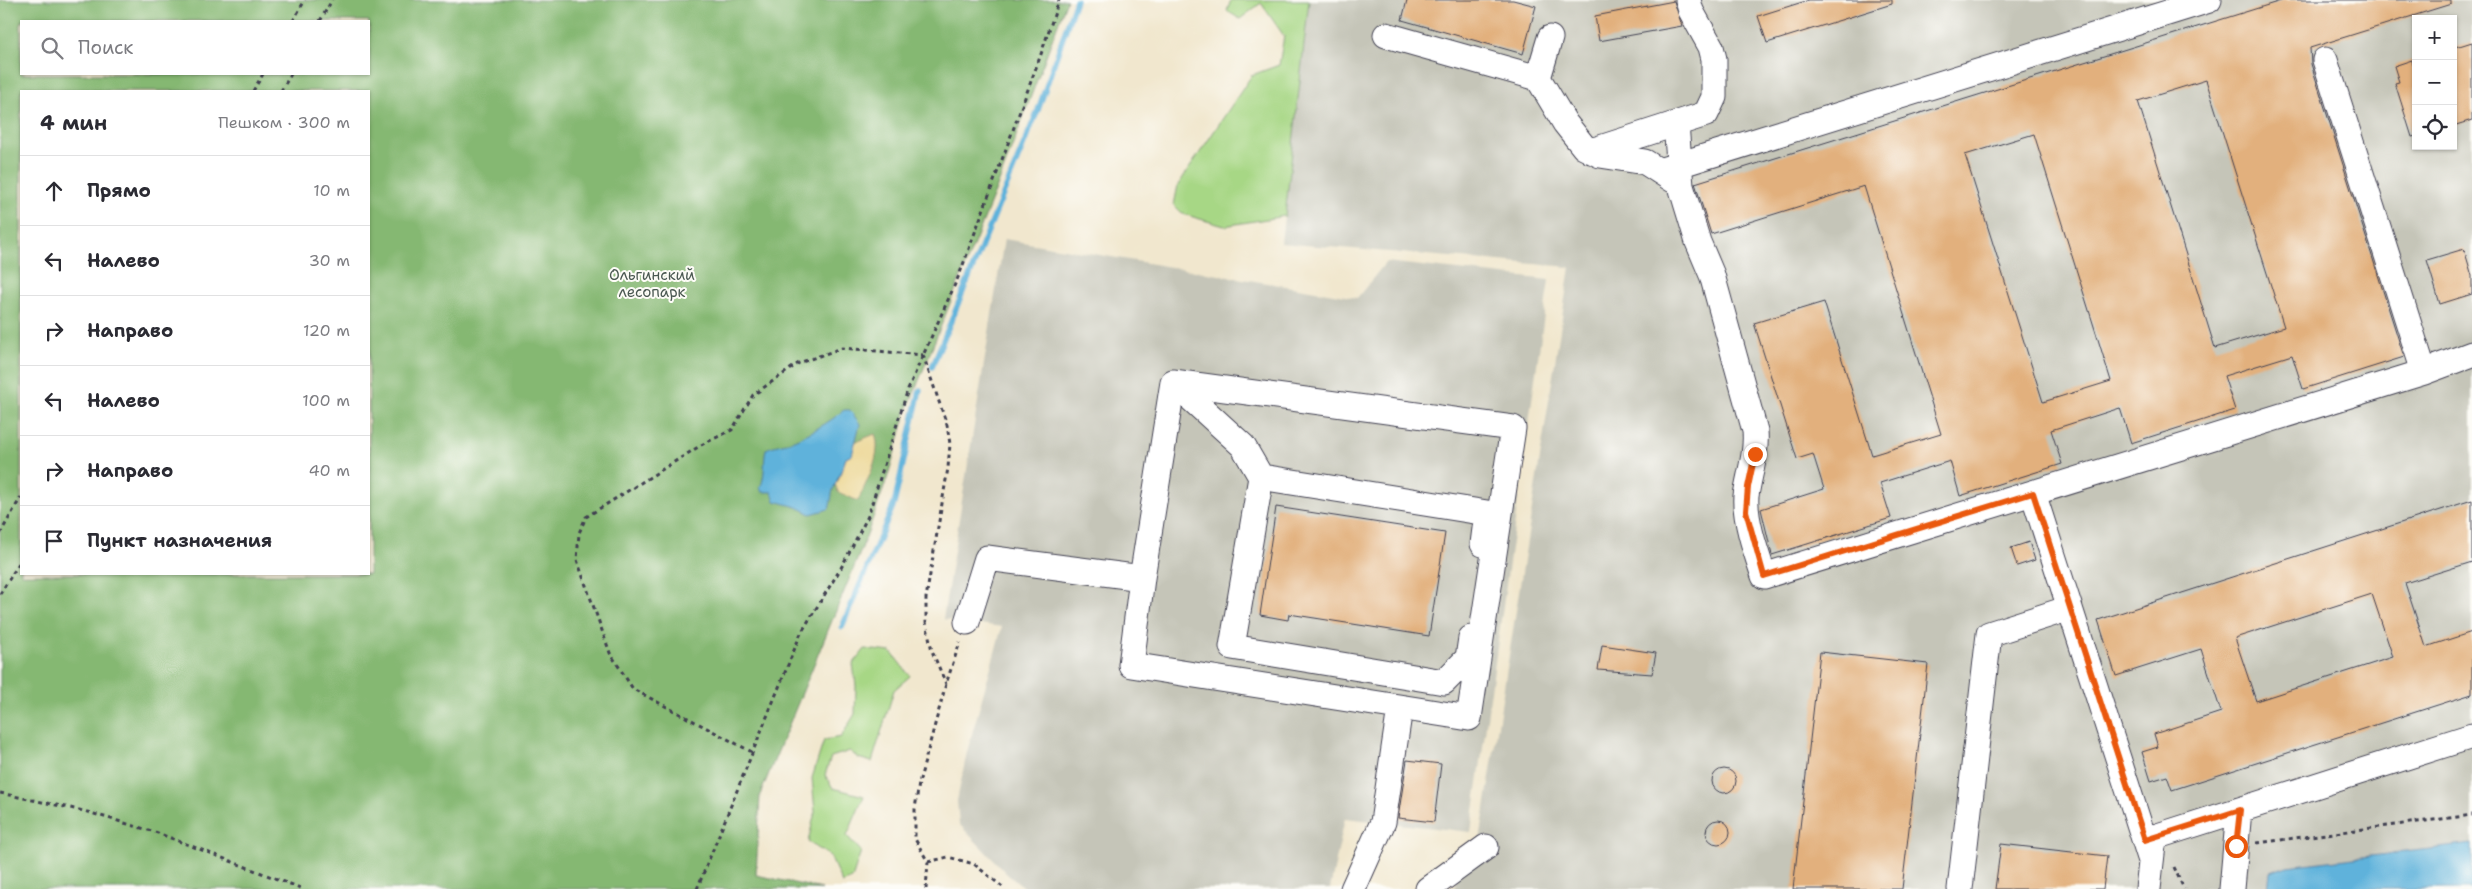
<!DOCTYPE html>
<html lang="ru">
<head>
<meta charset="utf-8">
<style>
	:root { --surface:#fff; --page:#f7f7f7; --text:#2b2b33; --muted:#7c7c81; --line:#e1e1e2 }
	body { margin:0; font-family:"Shantell Sans",sans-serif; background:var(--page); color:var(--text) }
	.controls { position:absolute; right:15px; top:15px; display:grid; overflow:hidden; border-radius:0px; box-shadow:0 1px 4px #0004 }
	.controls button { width:45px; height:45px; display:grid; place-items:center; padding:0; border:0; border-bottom:1px solid var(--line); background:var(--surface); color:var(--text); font:25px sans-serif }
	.stop { position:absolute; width:15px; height:15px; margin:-11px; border:4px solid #ea580c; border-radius:50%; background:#fff }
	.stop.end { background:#ea580c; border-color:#fff; box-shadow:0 1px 5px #0008 }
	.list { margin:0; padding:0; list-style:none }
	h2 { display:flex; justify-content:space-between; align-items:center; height:65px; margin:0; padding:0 20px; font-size:21px }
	h2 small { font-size:16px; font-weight:400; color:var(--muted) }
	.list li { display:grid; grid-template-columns:32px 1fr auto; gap:15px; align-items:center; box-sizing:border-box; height:70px; padding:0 20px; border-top:1px solid var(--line) }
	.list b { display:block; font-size:19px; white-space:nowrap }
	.list em { font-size:16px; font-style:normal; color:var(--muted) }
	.icon { flex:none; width:28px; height:28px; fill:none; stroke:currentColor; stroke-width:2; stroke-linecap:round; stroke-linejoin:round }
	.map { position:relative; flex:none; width:2472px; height:889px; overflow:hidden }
	.search { position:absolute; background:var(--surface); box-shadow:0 1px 4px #0004; left:20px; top:20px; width:350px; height:55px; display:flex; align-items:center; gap:12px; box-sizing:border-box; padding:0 18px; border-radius:0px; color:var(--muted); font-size:19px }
	.panel { position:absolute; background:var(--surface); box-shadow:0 1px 4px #0004; left:20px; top:90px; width:350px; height:485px; border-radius:0px }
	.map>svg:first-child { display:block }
</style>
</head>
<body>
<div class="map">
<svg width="2472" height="889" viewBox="0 0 2472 889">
	<rect width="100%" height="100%" fill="#fdfcf7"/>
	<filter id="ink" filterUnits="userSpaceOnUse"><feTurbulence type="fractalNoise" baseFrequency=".02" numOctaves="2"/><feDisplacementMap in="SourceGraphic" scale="10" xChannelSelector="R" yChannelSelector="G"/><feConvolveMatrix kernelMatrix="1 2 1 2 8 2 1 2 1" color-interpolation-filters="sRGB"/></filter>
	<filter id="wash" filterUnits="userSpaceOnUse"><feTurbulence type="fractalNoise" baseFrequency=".0096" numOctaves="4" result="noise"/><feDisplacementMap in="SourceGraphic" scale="20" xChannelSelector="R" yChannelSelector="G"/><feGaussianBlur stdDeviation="1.12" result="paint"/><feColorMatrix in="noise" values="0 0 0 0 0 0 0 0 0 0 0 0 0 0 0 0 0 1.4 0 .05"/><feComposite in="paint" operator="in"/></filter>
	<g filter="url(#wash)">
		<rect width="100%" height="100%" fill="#f1e7ce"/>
		<path fill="#c5c5b8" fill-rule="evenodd" d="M1309,0H2472V889H1454L1456,879L1480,840L1570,267L1281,243ZM2416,19H2453V146H2416Z
			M1004,239L1357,298L1386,262L1549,280L1471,832L1345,818L1330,889H1025L1007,874L959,824L957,801L967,752L1002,627L943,619Z"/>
		<path fill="#a7d785" stroke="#647c60" d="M1231,0H1309L1285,216L1224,226L1183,214L1174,205L1178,185L1252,75L1279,65L1284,36L1261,3L1240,19L1227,11Z
			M865,649L891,652L910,676L894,690L872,762L858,758L850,751L831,757L825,775L833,788L864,796L847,836L861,851L852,879L842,883L830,856L808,842L815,812L812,778L824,740L841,737L855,714L856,686L853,664Z"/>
		<path fill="#85b872" stroke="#546d56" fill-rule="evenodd" d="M0,0H1067L997,187L907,410L887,479L862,548L760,795L756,875L822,889H0ZM21,21H369V74H21ZM21,91H369V574H21Z"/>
		<path fill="#eeda9e" stroke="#887e6c" d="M875,434C883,454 866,482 858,501L838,492L835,484L838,481L846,458L852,454L855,442Z"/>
		<path fill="#5fb2db" stroke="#406a8b" d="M844,410H850L860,424L852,455L846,458C843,467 839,476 835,485C831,492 832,501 829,509L811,514L797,507L775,501L772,492H762L760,488C766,476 763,462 766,449C774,445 781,445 789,442C807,435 829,423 844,410Z
			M2472,844V889H2268L2270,872L2287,866Z"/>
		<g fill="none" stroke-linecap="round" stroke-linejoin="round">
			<path stroke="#5fb2db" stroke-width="5.5" d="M932,367L1038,110L1076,0
				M842,627L894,504L920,390"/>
		</g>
		<g id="blocks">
			<path fill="#e2b07d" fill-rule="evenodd" d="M1407,0H1513L1536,6L1523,54L1402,20Z
				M1809,0H1892V4L1767,43L1758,16Z
				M2284,0H2451V4L2310,48L2311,64L2404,357L2303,389L2292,355L2224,376L2235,410L2131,443L2120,408L2051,430L2062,464L1960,496L1950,461L1880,483L1891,518L1772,555L1761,509L1824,489L1813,454L1797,459L1754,323L1824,302L1872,455L1941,434L1864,186L1711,234L1695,183ZM2206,80L2284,327L2215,348L2138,101ZM2034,134L2111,381L2043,402L1965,155Z
				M1674,1L1682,26L1599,41L1595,16Z
				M2472,42V120L2453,126V48Z
				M2412,60L2413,65L2416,64V136L2412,137L2395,83L2399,82L2394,66Z
				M2464,249L2472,276V294L2440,304L2427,260Z
				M2472,500V562L2405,583L2426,647L2472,632V694L2172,790L2167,776L2151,781L2142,752L2158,747L2154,734L2221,712L2201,649L2116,676L2098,620ZM2372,594L2393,657L2256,701L2235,638Z
				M1276,507L1445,533L1429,636L1289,614L1288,620L1260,615Z
				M2029,542L2035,560L2017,566L2011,548Z
				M1602,645L1656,653L1652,674L1598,670Z
				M1820,652L1928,664L1902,889H1793Z
				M1407,760L1441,764L1434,822L1398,818Z
				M1712 781a12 12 0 1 1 24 0a12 12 0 1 1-24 0Z
				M1706 832a12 12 0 1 1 24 0a12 12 0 1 1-24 0Z
				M2001,844L2107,856L2103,889H1995Z"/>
		</g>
	</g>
	<g filter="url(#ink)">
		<use href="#blocks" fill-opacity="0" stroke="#414051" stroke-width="1"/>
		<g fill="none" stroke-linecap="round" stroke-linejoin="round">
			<g stroke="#414051" stroke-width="27">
				<path id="minor" d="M1386,35L1538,78L1550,38
					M2325,60L2424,372
					M1538,78L1565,123L1584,147L1600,155L1645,162L1673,180
					M1676,124L1681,186L1698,242L1712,275L1755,431C1757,454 1749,474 1746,496C1744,519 1757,555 1764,576L2424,372L2472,354
					M1591,151L1706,114L1714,97V59L1711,47L1691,11L1688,0
					M1659,171L2209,0
					M1173,382L1243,446L1261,477L1232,647L1444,682L1468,658L1471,638
					M1261,477L1487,513L1483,544
					M2033,493L2151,861
					M967,622L987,558L1142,578L1131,665L1469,718L1513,428L1173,382L1142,578
					M2145,840L2472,736
					M1353,889L1383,822L1400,708
					M1428,889L1486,847
					M1960,889L1989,634L2070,608
					M2148,889L2153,845
					M2232,889L2239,810"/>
			</g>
			<path stroke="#414051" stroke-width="3" stroke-dasharray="4 4" stroke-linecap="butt" d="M293,21L305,0
				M320,21L332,0
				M253,91L263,74
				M281,91L291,74
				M923,355L947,425L950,444L948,468L926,598V622L932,651L946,684
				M0,534L21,497
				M0,594L21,560
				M752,752L633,689L610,653L577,560L579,533L586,517L703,444L732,430L753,395L799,363L842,348L923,355
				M0,793L84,811L155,832L303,889
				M2257,843L2472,815
				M928,862L948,857L974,864L1005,889
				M2174,867L2184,889
				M697,889L801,633L841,568L868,516L908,389L960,273L1040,57L1059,0
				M926,889L928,862L915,839V809L919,783L946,684L960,642"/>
			<use href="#minor" stroke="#fff" stroke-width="25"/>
		</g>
	</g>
	<g fill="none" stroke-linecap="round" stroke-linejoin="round" filter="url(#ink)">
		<path stroke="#ea580c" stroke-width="6" d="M1755,454L1748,487L1746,511L1764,576L2033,493L2145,840L2240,810L2236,846"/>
	</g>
	<g text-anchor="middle" stroke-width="4" stroke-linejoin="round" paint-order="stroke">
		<g font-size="15" fill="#4a5851" stroke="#fdfcf7">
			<text x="652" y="280">Ольгинский<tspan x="652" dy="17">лесопарк</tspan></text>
		</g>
	</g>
</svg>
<div class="controls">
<button>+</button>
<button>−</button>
<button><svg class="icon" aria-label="locate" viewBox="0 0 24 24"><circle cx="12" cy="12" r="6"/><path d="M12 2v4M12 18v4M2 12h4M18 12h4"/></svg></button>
</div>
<div class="stop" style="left:2236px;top:846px"></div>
<div class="stop end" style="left:1755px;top:454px"></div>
<div class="search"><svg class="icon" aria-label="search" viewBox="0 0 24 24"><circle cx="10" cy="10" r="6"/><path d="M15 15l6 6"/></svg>Поиск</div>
<section class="panel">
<h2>4 мин<small>Пешком · 300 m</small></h2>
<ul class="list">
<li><svg class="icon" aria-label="ahead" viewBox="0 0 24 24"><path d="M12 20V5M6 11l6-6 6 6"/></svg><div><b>Прямо</b></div><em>10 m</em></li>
<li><svg class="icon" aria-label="left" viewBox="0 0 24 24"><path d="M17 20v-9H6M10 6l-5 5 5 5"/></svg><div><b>Налево</b></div><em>30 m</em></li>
<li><svg class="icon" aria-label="right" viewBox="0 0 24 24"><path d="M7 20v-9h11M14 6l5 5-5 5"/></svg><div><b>Направо</b></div><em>120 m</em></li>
<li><svg class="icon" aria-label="left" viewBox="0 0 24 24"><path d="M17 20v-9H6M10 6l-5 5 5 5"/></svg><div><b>Налево</b></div><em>100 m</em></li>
<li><svg class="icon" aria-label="right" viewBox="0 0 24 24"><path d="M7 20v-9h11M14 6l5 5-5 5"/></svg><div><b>Направо</b></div><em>40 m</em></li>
<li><svg class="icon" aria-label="arrive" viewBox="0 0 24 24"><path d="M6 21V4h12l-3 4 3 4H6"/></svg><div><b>Пункт назначения</b></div></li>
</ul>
</section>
</div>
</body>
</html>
